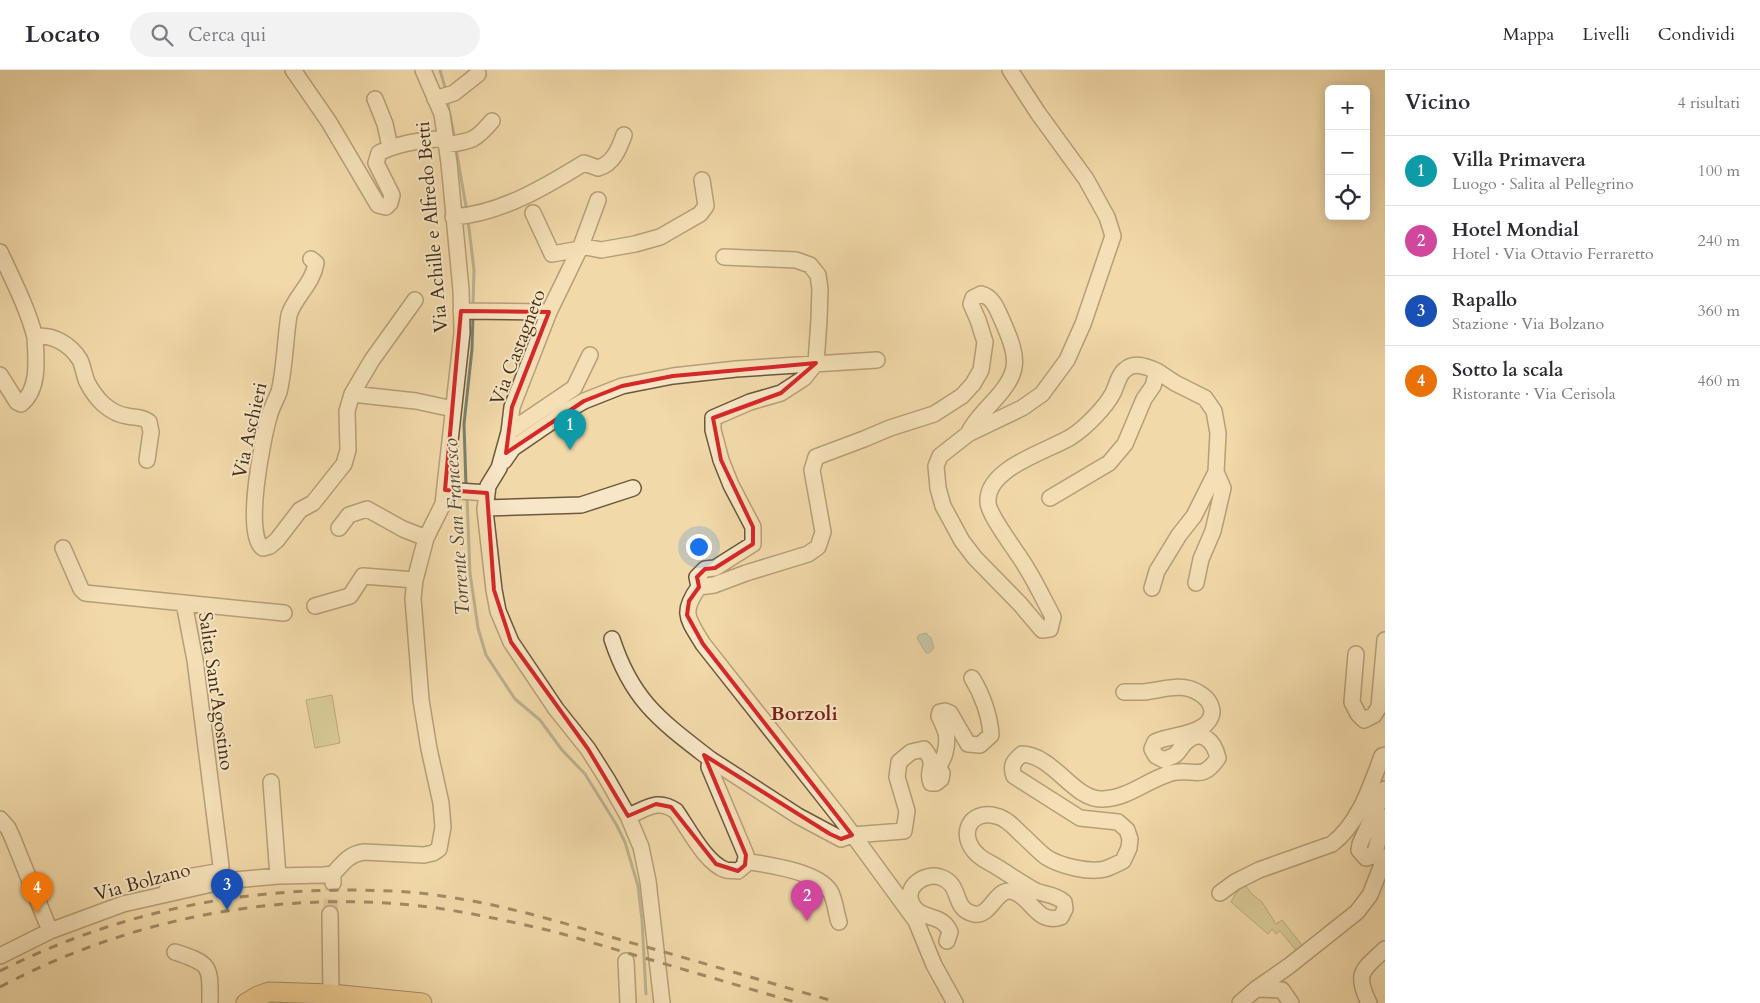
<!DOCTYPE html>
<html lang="it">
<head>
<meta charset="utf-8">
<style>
	:root { --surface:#fff; --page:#f2f2f3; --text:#2b2b33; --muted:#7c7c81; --line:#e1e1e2; --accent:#ea580c }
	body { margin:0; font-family:Cardo,serif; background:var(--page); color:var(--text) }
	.controls { position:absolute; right:15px; top:15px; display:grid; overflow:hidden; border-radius:8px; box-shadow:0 2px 12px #0003 }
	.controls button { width:45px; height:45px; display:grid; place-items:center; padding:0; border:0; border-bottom:1px solid var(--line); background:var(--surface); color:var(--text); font:25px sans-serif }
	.you { position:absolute; left:698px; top:476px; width:18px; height:18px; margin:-12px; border:4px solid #fff; border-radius:50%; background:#1a73e8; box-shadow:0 0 0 8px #1a73e833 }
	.badge { display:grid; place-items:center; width:32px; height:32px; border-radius:50%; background:var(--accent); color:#fff; font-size:16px; font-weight:700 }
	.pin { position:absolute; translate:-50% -41px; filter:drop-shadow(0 1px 2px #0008) }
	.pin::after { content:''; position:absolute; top:26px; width:18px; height:15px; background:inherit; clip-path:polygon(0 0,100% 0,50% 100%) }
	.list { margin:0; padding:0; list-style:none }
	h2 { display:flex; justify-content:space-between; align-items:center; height:65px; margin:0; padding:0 20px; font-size:21px }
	h2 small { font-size:16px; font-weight:400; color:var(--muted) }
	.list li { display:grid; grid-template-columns:32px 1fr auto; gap:15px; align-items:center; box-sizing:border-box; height:70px; padding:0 20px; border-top:1px solid var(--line) }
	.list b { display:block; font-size:19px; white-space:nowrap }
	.list p { margin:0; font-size:16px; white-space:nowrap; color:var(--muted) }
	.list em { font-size:16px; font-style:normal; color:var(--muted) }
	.icon { flex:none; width:28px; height:28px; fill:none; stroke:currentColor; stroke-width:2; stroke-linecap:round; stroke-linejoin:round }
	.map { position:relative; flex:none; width:1385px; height:933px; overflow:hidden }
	header { display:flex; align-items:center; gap:30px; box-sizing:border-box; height:70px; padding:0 25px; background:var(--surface); border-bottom:1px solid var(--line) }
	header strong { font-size:24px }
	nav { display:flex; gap:28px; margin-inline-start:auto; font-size:18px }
	.search { width:350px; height:45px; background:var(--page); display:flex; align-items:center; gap:12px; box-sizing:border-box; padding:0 18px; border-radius:28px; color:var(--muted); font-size:19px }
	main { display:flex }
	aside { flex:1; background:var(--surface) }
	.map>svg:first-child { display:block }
</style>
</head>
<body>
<header>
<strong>Locato</strong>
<div class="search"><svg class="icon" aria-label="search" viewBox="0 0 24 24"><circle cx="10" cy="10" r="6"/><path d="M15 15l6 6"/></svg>Cerca qui</div>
<nav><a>Mappa</a><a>Livelli</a><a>Condividi</a></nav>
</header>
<main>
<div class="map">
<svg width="1385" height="933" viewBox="0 0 1385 933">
	<rect width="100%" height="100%" fill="#f2d9a9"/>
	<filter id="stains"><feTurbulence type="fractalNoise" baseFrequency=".004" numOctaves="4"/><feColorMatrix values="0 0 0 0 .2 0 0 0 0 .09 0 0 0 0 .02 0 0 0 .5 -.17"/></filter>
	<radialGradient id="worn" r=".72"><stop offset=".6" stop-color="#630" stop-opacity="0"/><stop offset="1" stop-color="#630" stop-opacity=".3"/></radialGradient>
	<path fill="#bdbe86" stroke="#7e764e" d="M332,625L340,673L315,678L306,630Z
		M1245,815L1252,824L1262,832L1276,854L1282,850L1306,880L1300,885L1280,861L1276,864L1272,859L1268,864L1231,832L1236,823Z"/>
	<path fill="#9cb9ae" stroke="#778171" d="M926,563L931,568L934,578L929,583H926L917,568L919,565Z"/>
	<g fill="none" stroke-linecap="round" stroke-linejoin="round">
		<path stroke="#778171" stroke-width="3" d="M440,0L446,21
			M447,30L455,70
			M456,79L467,142
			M468,150L474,200L473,236
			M466,416L464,354L472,279L473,245
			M467,427L470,503L478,558L486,585L515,629L540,650L562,680L585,704L616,754L625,772L638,816L642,850L646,924"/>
		<path stroke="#ceb78c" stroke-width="15" stroke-dasharray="15 8" stroke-linecap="butt" d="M330,844L333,813"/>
		<g stroke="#6c593b" stroke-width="18">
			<path id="minor" d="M293,0L329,52L378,135L386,137L390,133L392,125L376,93L379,83C400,72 422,71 445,68
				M1010,0L1038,43L1086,109L1107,147L1113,166L1083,254L1067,290L1042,324L1022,338L968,364L940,386L936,396L938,418L943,436L962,471L975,488L1020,534L1042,560L1050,559L1053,547C1044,530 1036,513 1026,497C1018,483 988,445 988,432C986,398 1048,381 1071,367C1085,358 1105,338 1113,323C1116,317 1119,304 1125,300C1134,291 1147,297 1157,301L1153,316L1144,329L1125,374L1109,393L1050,428
				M375,29L385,54L390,77
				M435,29L454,23L478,4
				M446,75C472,71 475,71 492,51
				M598,130L581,176L549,242L512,337L509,362L499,398L488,416L485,440L494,520L498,541L511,572L556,639L588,679L607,709L628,746L641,777L648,811L662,933
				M533,143L552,184L580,179
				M453,147C500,144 545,117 584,93L598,98C613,94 619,79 624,65
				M581,176L601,180L635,174L660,167L700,144L706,136L702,110
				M0,182C13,210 27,237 35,267
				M311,189L316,193C313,214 295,226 289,245C285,270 285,297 279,322C276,330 271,338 269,347C263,367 243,466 263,478L270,476L277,470L300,440L313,433L344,394L348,380L347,341L352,324L372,290L415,230
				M461,241L549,242
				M0,305L17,332L21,334C40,319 36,289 35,267C52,263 71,275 80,290C83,296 84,305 87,312C91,320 97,328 103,334C110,340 118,345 127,346C135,348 142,346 149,352L151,362L147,390
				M352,324L416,331L453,339
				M509,362L574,318L590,285
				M504,391L513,378L570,339L584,331L622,316L673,306L736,299L877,290
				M445,420L487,423
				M485,438L581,435L633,418
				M339,458L349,445L367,439L403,459L426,468
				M63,478L81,519L85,523L284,543
				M1196,513L1201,489L1213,461L1223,418L1216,402
				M699,517L697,507L705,499L715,498L753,474V457L731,415L721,390L713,360V348L750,332L781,323L804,308L816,293L819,250L820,219L818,205L810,195L796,190L724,187
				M1152,518L1157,501L1179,465L1194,446L1216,402L1218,363L1214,341L1205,328L1175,313L1157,301
				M315,536L350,526L363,506L415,510
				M612,569C632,631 661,651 710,689
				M1356,584L1352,632L1358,644L1364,650L1374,645L1379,637L1385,570
				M271,712L278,806
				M1385,719L1360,774L1359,780L1366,788L1373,786L1375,782L1385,747
				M628,746C647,739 657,728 676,741C688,758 706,794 726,800C729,801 734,800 738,801L745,795L746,785L709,697L710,689L798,746L841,769L852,765L904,761L907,741L897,707L899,692L911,682L924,679C939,697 925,698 931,713H936L941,709L942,703L939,698C940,693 944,688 945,683C949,666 946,661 939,646L940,642L945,641L950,643L968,674L980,675L991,665C990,646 982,624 972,608
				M0,749L8,758L13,769L50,861
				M745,791C768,795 817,801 830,821C835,829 836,843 839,852
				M333,813V804C343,793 349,784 364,782L424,785L433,783L439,779L443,757L441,733L429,679L421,630L413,528L415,510L426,468L443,434L462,263L461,220L449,93L442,44L423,0
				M1220,823L1235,812L1259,800L1332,774C1359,753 1370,718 1382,686L1385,685
				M166,824L169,814L176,809L216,802L220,801L221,796L195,590L184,533
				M330,844L331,924
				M947,871L950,862C942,842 920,851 912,834C903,817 925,802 940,807C963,814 951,839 974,844C992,847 996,815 1014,822C1032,828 1037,855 1061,847L1065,839L1064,832C1055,824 1046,825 1036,821C1023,814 1010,805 997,797C991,793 983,790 978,785C957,766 969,739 996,746C1006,748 1014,757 1021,764C1029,771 1037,780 1046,787C1060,796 1089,803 1105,799C1111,797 1117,794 1123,791L1129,778L1130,769L1127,760L1118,752L1080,748L1014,706C1010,695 1014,691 1022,684C1054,685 1074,731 1103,729C1129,728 1147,710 1171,703C1194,697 1201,713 1218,688C1214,671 1201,657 1185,673C1181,677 1179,682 1175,685C1172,687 1167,688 1164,690L1156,686L1152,679L1155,672C1170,665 1189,666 1202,657C1207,654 1212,648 1212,641C1211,633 1206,627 1199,623C1182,612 1163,620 1143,622C1137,622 1130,622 1124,622
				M175,882C212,894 210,896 210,933
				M0,886L50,861L123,834L225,811L278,806L324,805L333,804
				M626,891L628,933
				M1256,919L1282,920L1291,933
				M955,933L934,895L916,851L842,750L703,574C688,549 680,543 699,517L714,515L746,503L808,484L818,477L823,462L812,400L816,387L864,369L890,358L934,344L962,326L973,314L981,300L985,272L978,250L971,234L973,228L981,224C993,227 997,239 1002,250C1020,291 1021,302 989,336C981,345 973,353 968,364
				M1240,933L1256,919L1289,896L1357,842L1370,825L1385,787
				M1369,933C1354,902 1363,900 1385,879"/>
		</g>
		<g stroke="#402e16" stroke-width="21">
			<path id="major" d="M246,933L258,926L269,922L331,924L422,933"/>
		</g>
		<use href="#minor" stroke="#f7e6c7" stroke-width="15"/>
		<use href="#major" stroke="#e9bc74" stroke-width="19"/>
		<path stroke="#402e16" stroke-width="3" stroke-dasharray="9 9" stroke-linecap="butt" d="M0,901C107,847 222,821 341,820C377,820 414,821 449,827C509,836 567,854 625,871C694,890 763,911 833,931
			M0,917C134,846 287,818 437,838C477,844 517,853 556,862L798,933"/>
	</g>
	<path d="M0 0H1385V933H0ZM461,241L549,242L512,337L506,383L584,331L622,316L673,306L816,293L781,323L713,348L721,390L753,457V474L715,498L705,499L697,507L699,517L689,531L687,545L703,574L852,765L841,769L830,764L704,685L746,785L745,795L738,801L716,794L671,737L656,734L628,746L588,679L511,572L494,520L487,423L445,420Z" fill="#f2d9a9" fill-opacity=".55" fill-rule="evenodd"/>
	<path fill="none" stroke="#d62828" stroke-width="4" stroke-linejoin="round" d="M461,241L549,242L512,337L506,383L584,331L622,316L673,306L816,293L781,323L713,348L721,390L753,457V474L715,498L705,499L697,507L699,517L689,531L687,545L703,574L852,765L841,769L830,764L704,685L746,785L745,795L738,801L716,794L671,737L656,734L628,746L588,679L511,572L494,520L487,423L445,420Z"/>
	<g text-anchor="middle" stroke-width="4" stroke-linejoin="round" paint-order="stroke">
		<g font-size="19" fill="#402e16" stroke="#f7e6c7">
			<text transform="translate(431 157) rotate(-95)" y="7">Via Achille e Alfredo Betti</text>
			<text transform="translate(517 277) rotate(-69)" y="7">Via Castagneto</text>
			<text transform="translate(249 360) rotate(-77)" y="7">Via Aschieri</text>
			<text transform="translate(217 621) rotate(82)" y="7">Salita Sant'Agostino</text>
			<text transform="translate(142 811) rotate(-15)" y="7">Via Bolzano</text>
		</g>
		<g font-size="20" font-style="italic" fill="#524a34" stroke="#f7e6c7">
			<text transform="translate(456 457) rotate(-94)" y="7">Torrente San Francesco</text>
		</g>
		<g font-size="20" font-weight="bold" fill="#7a1f14" stroke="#f7e6c7">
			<text x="804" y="650">Borzoli</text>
		</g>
	</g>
	<rect width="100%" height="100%" filter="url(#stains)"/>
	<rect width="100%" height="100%" fill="url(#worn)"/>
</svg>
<div class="controls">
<button>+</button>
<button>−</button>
<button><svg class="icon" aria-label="locate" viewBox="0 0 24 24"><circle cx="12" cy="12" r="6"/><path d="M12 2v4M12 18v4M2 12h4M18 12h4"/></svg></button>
</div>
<div class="you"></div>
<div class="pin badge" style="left:570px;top:380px;background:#0f9aa8">1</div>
<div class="pin badge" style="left:807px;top:851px;background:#d1479c">2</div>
<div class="pin badge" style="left:227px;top:840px;background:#1a4fb4">3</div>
<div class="pin badge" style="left:37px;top:843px;background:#e8710a">4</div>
</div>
<aside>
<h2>Vicino<small>4 risultati</small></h2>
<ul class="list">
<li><span class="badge" style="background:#0f9aa8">1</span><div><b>Villa Primavera</b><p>Luogo · Salita al Pellegrino</p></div><em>100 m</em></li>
<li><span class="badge" style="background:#d1479c">2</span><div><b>Hotel Mondial</b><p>Hotel · Via Ottavio Ferraretto</p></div><em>240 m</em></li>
<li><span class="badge" style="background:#1a4fb4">3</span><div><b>Rapallo</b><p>Stazione · Via Bolzano</p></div><em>360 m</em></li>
<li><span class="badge" style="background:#e8710a">4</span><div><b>Sotto la scala</b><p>Ristorante · Via Cerisola</p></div><em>460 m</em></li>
</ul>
</aside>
</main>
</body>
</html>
